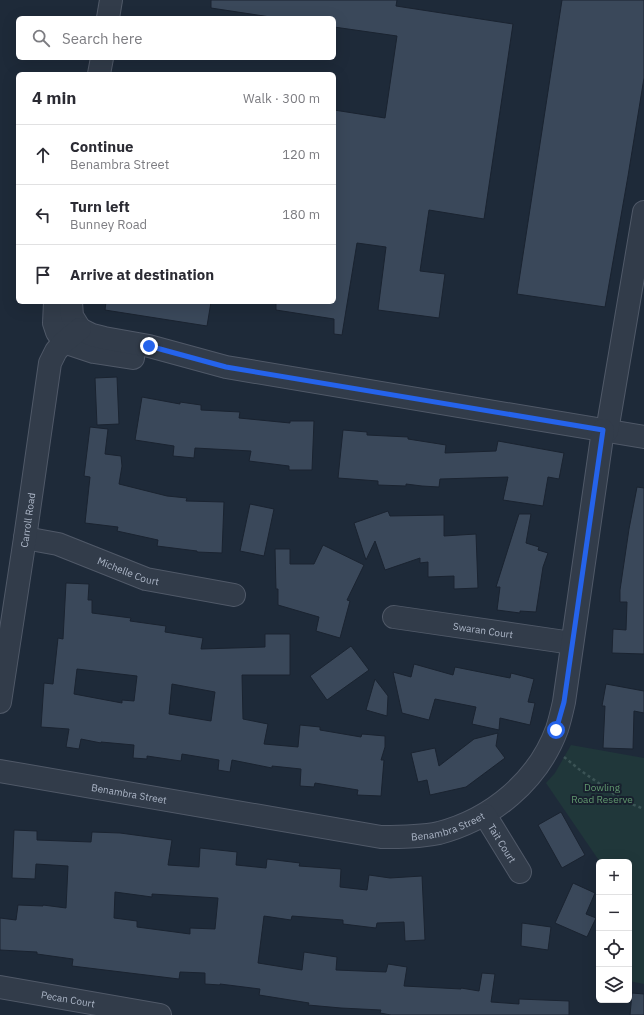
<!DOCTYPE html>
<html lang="en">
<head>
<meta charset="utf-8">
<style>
	:root { --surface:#fff; --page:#f2f2f3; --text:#2b2b33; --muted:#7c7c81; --line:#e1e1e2 }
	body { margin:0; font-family:"IBM Plex Sans",sans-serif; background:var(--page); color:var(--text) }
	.controls { position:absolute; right:12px; bottom:12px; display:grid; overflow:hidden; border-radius:6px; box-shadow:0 4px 16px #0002 }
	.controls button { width:36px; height:36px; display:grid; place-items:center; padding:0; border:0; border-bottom:1px solid var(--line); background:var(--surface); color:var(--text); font:20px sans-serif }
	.stop { position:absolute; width:12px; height:12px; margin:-9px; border:3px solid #2563eb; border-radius:50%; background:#fff }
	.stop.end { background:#2563eb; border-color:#fff; box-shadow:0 1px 4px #0008 }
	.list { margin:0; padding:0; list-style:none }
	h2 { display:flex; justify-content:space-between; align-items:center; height:52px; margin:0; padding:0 16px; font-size:17px }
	h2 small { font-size:13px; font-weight:400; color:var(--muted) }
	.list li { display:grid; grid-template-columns:26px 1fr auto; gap:12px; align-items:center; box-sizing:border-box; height:60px; padding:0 16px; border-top:1px solid var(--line) }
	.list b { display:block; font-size:15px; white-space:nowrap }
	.list p { margin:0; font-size:13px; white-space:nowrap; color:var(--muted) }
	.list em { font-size:13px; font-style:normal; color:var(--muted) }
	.icon { flex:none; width:22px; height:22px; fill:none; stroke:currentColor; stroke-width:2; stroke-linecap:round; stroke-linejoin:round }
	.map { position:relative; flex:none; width:644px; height:1015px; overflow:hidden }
	.search { position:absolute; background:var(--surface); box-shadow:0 4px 16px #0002; left:16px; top:16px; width:320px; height:44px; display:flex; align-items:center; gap:10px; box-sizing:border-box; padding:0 14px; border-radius:6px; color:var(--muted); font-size:15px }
	.panel { position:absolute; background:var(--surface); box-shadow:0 4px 16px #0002; left:16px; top:72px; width:320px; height:232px; border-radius:6px }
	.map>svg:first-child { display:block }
</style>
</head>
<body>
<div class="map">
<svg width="644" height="1015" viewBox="0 0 644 1015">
	<rect width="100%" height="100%" fill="#1e2a39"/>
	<path fill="#20373a" d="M571,745L644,758V984L629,981V862H600L546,783L555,773Z"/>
	<path fill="#3a485a" stroke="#1a2330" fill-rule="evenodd" d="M211,0H397L396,6L513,24L484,219L429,210L420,271L445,274L439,318L378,310L386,247L357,243L342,335L334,334V319L276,310V302H334V110L385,118L397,36L334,27V18H277L211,8Z
		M562,0H644V78L628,176L605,307L517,294Z
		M106,302H211L207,326L105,310Z
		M117,377L119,424L97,425L95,378Z
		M142,397L180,404V402L201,405V410L240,412L239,418L290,423V421H314L312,470H289V466L249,461L251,451L195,448L194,458L173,456L174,446L135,440Z
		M90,427L108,429L105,454L121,456L122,466L119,484L167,496L187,498L186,501L224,502L222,553L197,552V551L157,546L158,540L117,531L118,527L85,523L90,477L84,476Z
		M343,430L367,432V435L408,437V439L446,445L445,453L496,451L498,441L564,453L559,479L548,477L543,506L503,500L508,477L440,479L439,487L422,486L406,484V486L378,485V481L338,478Z
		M637,487L644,488V654L612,653L613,629L626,630L627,602H620V590L629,529Z
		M250,504L274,509L264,556L240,551Z
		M388,511L390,516L444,515V536L476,534L478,588L454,589V576L428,577V562L420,563V558L385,570L375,541L366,560L354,523Z
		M519,514H531L526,543L539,547L538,550L548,553L543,567L536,612L520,611V613L497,610L500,587H496Z
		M323,545L364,565L347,600L350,601L340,638L316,631L319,617L278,605V589H276L275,549H290V564H314Z
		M66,583L89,584L88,600H92V613L131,618L130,621L166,626L165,632L203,638L201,649L265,647V634H290V675H242L243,719L268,724L264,744L298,747L300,725L320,727V730L361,737L362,734L385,736V747L381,760H384L381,796L357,795L358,790L315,783L314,787L300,786L301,769L272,766V768L232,760L230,772L218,770L219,760L182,754L181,761L147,756V759L133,758L134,745L101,742V743L81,739L79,749L66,747L69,729L41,727L44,683L53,684L58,638L63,639ZM77,669L137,676L134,701L122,700V703L74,694ZM172,684L215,692L211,721L169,714Z
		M351,646L369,670L327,700L310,676Z
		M414,664L453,675L455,667L510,678L511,673L534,679L528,702L535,703L530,725L500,718L499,730L472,724L476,707L435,699L429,720L402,713L393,672L411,677Z
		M375,679L388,696L387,716L366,710Z
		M606,684L644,691V713L634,711L633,749L603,748L605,706H602Z
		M498,733L496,746L505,758L466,787L430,795L427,780L418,782L411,753L435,748L439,766L474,739Z
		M561,812L585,855L562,868L538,825Z
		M14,830L37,831V840L91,842L92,832L120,833L172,840L168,865L199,867L200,848L237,852L236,865L266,868L267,859L300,863L299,866L341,869L340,887L367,890L369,875L390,878L422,876L425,940L405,941L404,922L377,923L376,928L343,924V920L292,916L291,920L264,916L258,963L302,970L304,952L337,957L336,970L386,972L388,964L407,967L404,986L461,989V988L479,991L482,973L495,974L491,1002L519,1004V999L569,1001V1015H391L380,1013L381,1010L341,1008L308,1005L309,1003L259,995L260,989L220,984V985L205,984V973L180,972L179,979L72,966L73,959L37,954V952L0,950V918L16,920L18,905L43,906V905L66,908L68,866L36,864L35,879L12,878ZM115,892L152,897V894L218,898L215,929L190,928V934L137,927V921L114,918Z
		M573,883L595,893L586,914L596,918L587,937L555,923Z
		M522,923L551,927L548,950L521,946Z
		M632,993L644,994V1015H630Z"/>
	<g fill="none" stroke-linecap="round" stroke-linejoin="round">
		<g stroke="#505968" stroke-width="24">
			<g id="minor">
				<path d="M108,18L111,0"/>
				<path d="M99,74L102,58"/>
				<path d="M55,302L54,323L57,332L64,342L94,352L133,358"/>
				<path d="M71,302L72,316L80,329"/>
				<path d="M80,329L92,335L104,338L149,346L226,367L644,437"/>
				<path d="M607,431L644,212"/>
				<path id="s1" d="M25,538L58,544L146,579L234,595"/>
				<path id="s2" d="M394,617L572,643"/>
				<path id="s3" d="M0,702L25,538L50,363L56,351L64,342L80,329"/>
				<path id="s4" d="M0,771L381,837C401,837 420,837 439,833C492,819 538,781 557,729C560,720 562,711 564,702L603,430"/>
				<path id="s5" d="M485,815L520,872"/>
				<path id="s6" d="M0,987L160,1015"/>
			</g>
		</g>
		<path stroke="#3b5355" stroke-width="2.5" stroke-dasharray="3 3" stroke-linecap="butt" d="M564,757L580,770L624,801L644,809"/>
		<use href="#minor" stroke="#323c4a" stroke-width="22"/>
	</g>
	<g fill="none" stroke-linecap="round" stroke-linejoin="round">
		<path stroke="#2563eb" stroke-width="5" d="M149,346L226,367L603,430L564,702L556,730"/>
	</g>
	<g text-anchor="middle" stroke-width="4" stroke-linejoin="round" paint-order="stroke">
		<g font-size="10" fill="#acb6c7" stroke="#18212e">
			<text dy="4" stroke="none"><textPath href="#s3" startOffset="184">Carroll Road</textPath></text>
			<text dy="4" stroke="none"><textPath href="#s1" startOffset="109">Michelle Court</textPath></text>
			<text dy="4" stroke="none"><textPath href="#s2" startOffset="90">Swaran Court</textPath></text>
			<text dy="4" stroke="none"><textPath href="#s4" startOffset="131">Benambra Street</textPath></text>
			<text dy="4" stroke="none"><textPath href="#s4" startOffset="455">Benambra Street</textPath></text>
			<text dy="4" stroke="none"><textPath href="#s5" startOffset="33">Tait Court</textPath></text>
			<text dy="4" stroke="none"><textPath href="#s6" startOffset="69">Pecan Court</textPath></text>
		</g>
		<g font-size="10" fill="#62996f" stroke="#18212e">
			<text x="602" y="791">Dowling<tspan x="602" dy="12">Road Reserve</tspan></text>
		</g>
	</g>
</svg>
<div class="controls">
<button>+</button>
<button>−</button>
<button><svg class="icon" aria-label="locate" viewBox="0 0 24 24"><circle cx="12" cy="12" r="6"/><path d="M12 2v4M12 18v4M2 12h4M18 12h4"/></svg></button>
<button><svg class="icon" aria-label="layers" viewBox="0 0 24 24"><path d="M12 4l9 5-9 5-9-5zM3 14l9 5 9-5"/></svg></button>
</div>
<div class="stop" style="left:556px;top:730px"></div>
<div class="stop end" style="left:149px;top:346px"></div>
<div class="search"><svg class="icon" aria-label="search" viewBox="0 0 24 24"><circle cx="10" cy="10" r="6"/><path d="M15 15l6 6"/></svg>Search here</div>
<section class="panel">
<h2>4 min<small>Walk · 300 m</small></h2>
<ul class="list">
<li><svg class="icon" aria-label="ahead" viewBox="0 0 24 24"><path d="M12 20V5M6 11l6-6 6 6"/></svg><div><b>Continue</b><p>Benambra Street</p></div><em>120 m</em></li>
<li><svg class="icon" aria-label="left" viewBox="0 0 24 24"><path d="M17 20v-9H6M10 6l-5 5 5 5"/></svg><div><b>Turn left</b><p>Bunney Road</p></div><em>180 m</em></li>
<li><svg class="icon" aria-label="arrive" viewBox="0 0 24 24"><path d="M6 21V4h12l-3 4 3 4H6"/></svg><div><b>Arrive at destination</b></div></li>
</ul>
</section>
</div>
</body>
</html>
